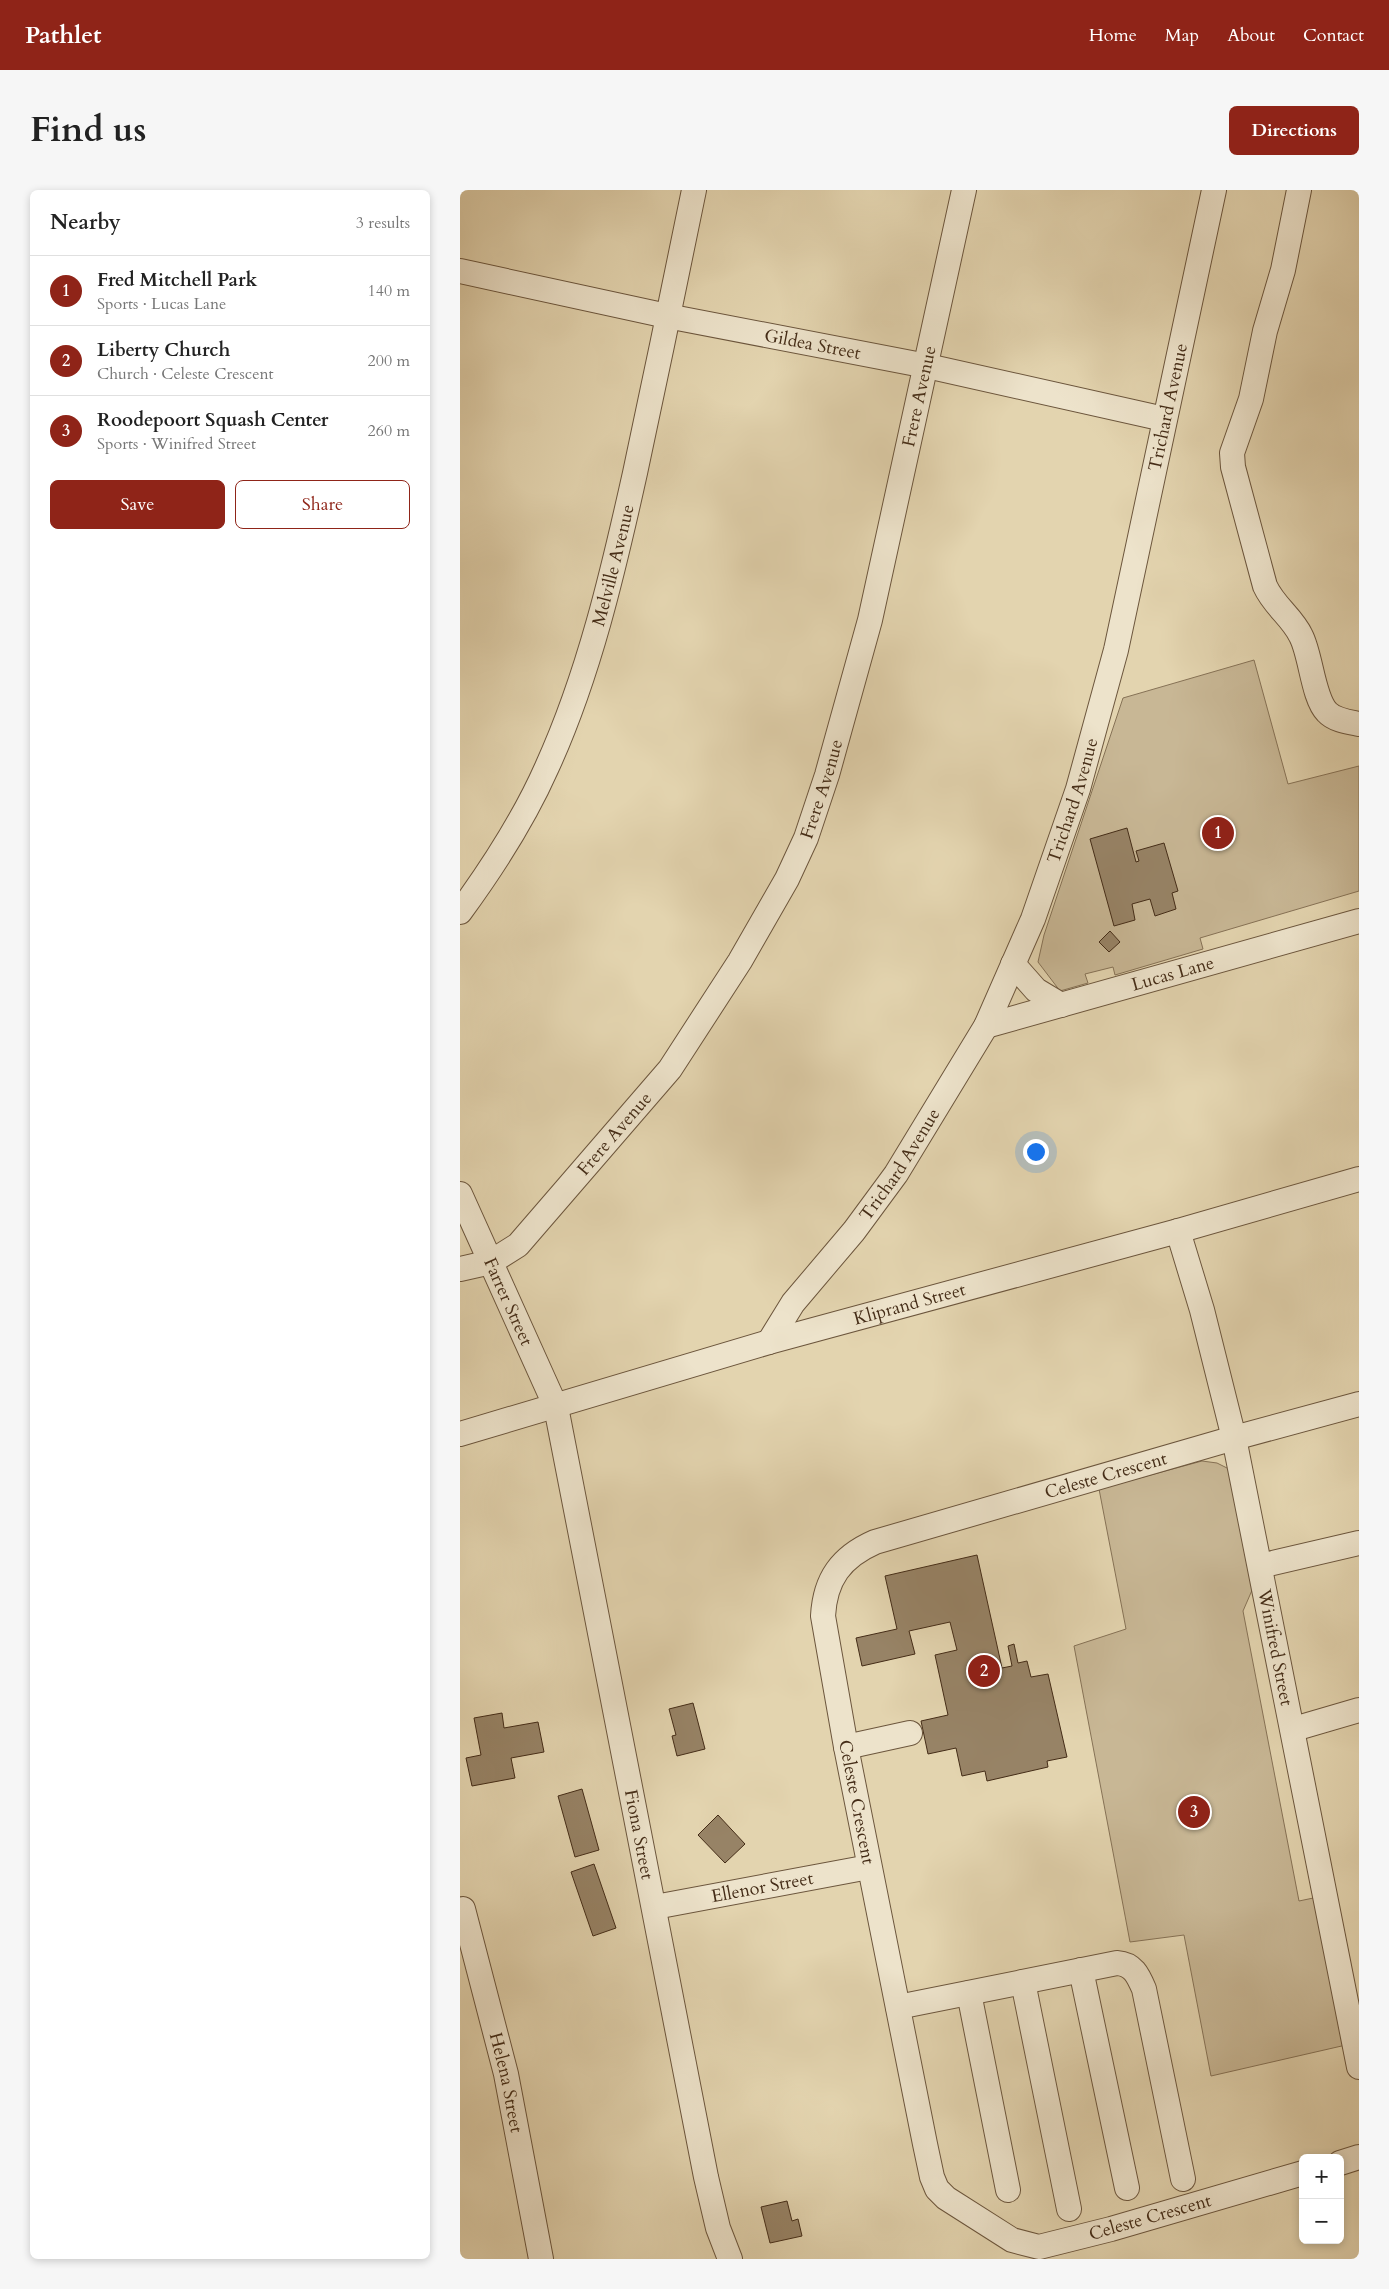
<!DOCTYPE html>
<html lang="en">
<head>
<meta charset="utf-8">
<style>
	:root { --surface:#fff; --page:#f6f6f6; --text:#222; --muted:#767676; --line:#e0e0e0; --accent:#8f2418 }
	body { margin:0; font-family:Cardo,serif; background:var(--page); color:var(--text) }
	.controls { position:absolute; right:15px; bottom:15px; display:grid; overflow:hidden; border-radius:8px; box-shadow:0 2px 8px #0003 }
	.controls button { width:45px; height:45px; display:grid; place-items:center; padding:0; border:0; border-bottom:1px solid var(--line); background:var(--surface); color:var(--text); font:25px sans-serif }
	.you { position:absolute; left:575px; top:961px; width:18px; height:18px; margin:-12px; border:4px solid #fff; border-radius:50%; background:#1a73e8; box-shadow:0 0 0 8px #1a73e833 }
	.badge { display:grid; place-items:center; width:32px; height:32px; border-radius:50%; background:var(--accent); color:#fff; font-size:16px; font-weight:700 }
	.pin { position:absolute; translate:-50% -50%; border:2px solid #fff; box-shadow:0 1px 5px #0006 }
	.list { margin:0; padding:0; list-style:none }
	h2 { display:flex; justify-content:space-between; align-items:center; height:65px; margin:0; padding:0 20px; font-size:21px }
	h2 small { font-size:16px; font-weight:400; color:var(--muted) }
	.list li { display:grid; grid-template-columns:32px 1fr auto; gap:15px; align-items:center; box-sizing:border-box; height:70px; padding:0 20px; border-top:1px solid var(--line) }
	.list b { display:block; font-size:19px; white-space:nowrap }
	.list p { margin:0; font-size:16px; white-space:nowrap; color:var(--muted) }
	.list em { font-size:16px; font-style:normal; color:var(--muted) }
	.actions { display:flex; gap:10px; padding:15px 20px }
	.actions a { flex:1; padding:11px 0; border:1px solid var(--accent); border-radius:8px; text-align:center; font-size:18px; color:var(--accent) }
	.actions .main { background:var(--accent); color:#fff }
	.map { position:relative; flex:none; width:899px; height:2069px; overflow:hidden; border-radius:8px }
	header { display:flex; align-items:center; gap:30px; box-sizing:border-box; height:70px; padding:0 25px; background:var(--accent); color:#fff }
	header strong { font-size:24px }
	nav { display:flex; gap:28px; margin-inline-start:auto; font-size:18px }
	.intro { display:flex; align-items:center; justify-content:space-between; box-sizing:border-box; height:120px; padding:0 30px }
	h1 { margin:0; font-size:35px }
	.button { padding:12px 22px; border-radius:8px; background:var(--accent); color:#fff; font-size:18px; font-weight:700 }
	main { display:flex; gap:30px; padding:0 30px }
	aside { flex:1; background:var(--surface); border-radius:8px; box-shadow:0 2px 8px #0003 }
	.map>svg:first-child { display:block }
</style>
</head>
<body>
<header>
<strong>Pathlet</strong>
<nav><a>Home</a><a>Map</a><a>About</a><a>Contact</a></nav>
</header>
<div class="intro"><h1>Find us</h1><a class="button">Directions</a></div>
<main>
<aside>
<h2>Nearby<small>3 results</small></h2>
<ul class="list">
<li><span class="badge">1</span><div><b>Fred Mitchell Park</b><p>Sports · Lucas Lane</p></div><em>140 m</em></li>
<li><span class="badge">2</span><div><b>Liberty Church</b><p>Church · Celeste Crescent</p></div><em>200 m</em></li>
<li><span class="badge">3</span><div><b>Roodepoort Squash Center</b><p>Sports · Winifred Street</p></div><em>260 m</em></li>
</ul>
<div class="actions"><a class="main">Save</a><a>Share</a></div>
</aside>
<div class="map">
<svg width="899" height="2069" viewBox="0 0 899 2069">
	<rect width="100%" height="100%" fill="#e3d4af"/>
	<filter id="stains"><feTurbulence type="fractalNoise" baseFrequency=".004" numOctaves="4"/><feColorMatrix values="0 0 0 0 .2 0 0 0 0 .09 0 0 0 0 .02 0 0 0 .5 -.17"/></filter>
	<radialGradient id="worn" r=".72"><stop offset=".6" stop-color="#630" stop-opacity="0"/><stop offset="1" stop-color="#630" stop-opacity=".3"/></radialGradient>
	<path fill="#c8b795" stroke="#867256" d="M794,470L828,594L899,576V701L740,748L743,759L655,785L653,777L625,784L628,793L600,801L578,772L584,745L663,508Z
		M742,1271L757,1273L769,1279L793,1398L783,1421L839,1711L858,1707L886,1855L751,1886L724,1745L670,1752L614,1456L666,1439L639,1299Z"/>
	<path fill="#978366" stroke="#442c17" d="M667,638L676,672L679,671L676,661L704,653L718,701L712,703L716,719L695,726L690,709L672,714L675,730L654,736L630,649Z
		M650,741L660,752L649,762L639,752Z
		M517,1365L542,1478L552,1476L548,1456L554,1454L558,1473L567,1471L571,1487L588,1484L607,1567L587,1571L588,1577L527,1591L525,1581L502,1586L496,1558L468,1564L461,1531L488,1525L475,1465L497,1460L490,1432L449,1441L455,1464L402,1476L396,1448L437,1439L425,1386Z
		M233,1513L245,1559L217,1566L212,1546L216,1545L209,1519Z
		M42,1523L44,1538L78,1532L84,1562L51,1568L55,1588L12,1596L6,1568L21,1565L14,1528Z
		M122,1599L139,1660L115,1667L98,1606Z
		M258,1625L285,1654L265,1673L238,1645Z
		M134,1674L156,1738L133,1746L111,1682Z
		M327,2011L332,2031L338,2029L342,2046L310,2053L301,2017Z"/>
	<g fill="none" stroke-linecap="round" stroke-linejoin="round">
		<g stroke="#6c563d" stroke-width="26">
			<g id="minor">
				<path d="M839,0L823,80L805,141L791,209L772,263L773,277L805,396C814,416 832,427 841,446C851,465 853,508 867,522C874,530 889,532 899,534"/>
				<path id="s1" d="M0,81L207,126L467,176L704,229"/>
				<path id="s2" d="M0,722C33,677 64,629 87,577C129,485 153,382 175,283C195,189 215,94 234,0"/>
				<path d="M553,774L576,800L601,815"/>
				<path id="s3" d="M526,836L899,731"/>
				<path id="s4" d="M0,1004L96,1217L246,1987L258,2038L270,2069"/>
				<path id="s5" d="M718,1041L742,1120L774,1248L899,1877"/>
				<path id="s6" d="M0,1079L31,1072L58,1055L210,879L280,771L327,689L346,648L367,585L410,430L504,0"/>
				<path id="s7" d="M309,1152L333,1113L394,1041L436,984L526,836L573,729L618,599L656,460L754,0"/>
				<path id="s8" d="M0,1244L309,1152L718,1041L899,989"/>
				<path d="M800,1376L899,1353"/>
				<path d="M834,1539L899,1520"/>
				<path d="M386,1557L450,1543"/>
				<path id="s9" d="M195,1717L409,1677"/>
				<path id="s10" d="M3,1719L46,1884L81,2069"/>
				<path d="M621,1780L667,1998"/>
				<path d="M563,1792L609,2019"/>
				<path d="M509,1803L548,2000"/>
				<path d="M438,1817L657,1773C673,1774 678,1785 684,1799L723,1989"/>
				<path d="M880,1973L899,1967"/>
				<path id="s11" d="M843,1983L651,2039L579,2057L552,2050L486,2008L477,1999L472,1987L465,1954L386,1557L363,1426C365,1389 381,1367 415,1352L774,1248L899,1214"/>
			</g>
		</g>
		<use href="#minor" stroke="#ede3cb" stroke-width="24"/>
	</g>
	<g text-anchor="middle" stroke-width="4" stroke-linejoin="round" paint-order="stroke">
		<g font-size="18" fill="#442c17" stroke="#ede3cb">
			<text dy="6" stroke="none"><textPath href="#s1" startOffset="360">Gildea Street</textPath></text>
			<text dy="6" stroke="none"><textPath href="#s6" startOffset="1021">Frere Avenue</textPath></text>
			<text dy="6" stroke="none"><textPath href="#s7" startOffset="1031">Trichard Avenue</textPath></text>
			<text dy="6" stroke="none"><textPath href="#s2" startOffset="382">Melville Avenue</textPath></text>
			<text dy="6" stroke="none"><textPath href="#s6" startOffset="616">Frere Avenue</textPath></text>
			<text dy="6" stroke="none"><textPath href="#s7" startOffset="626">Trichard Avenue</textPath></text>
			<text dy="6" stroke="none"><textPath href="#s3" startOffset="194">Lucas Lane</textPath></text>
			<text dy="6" stroke="none"><textPath href="#s6" startOffset="211">Frere Avenue</textPath></text>
			<text dy="6" stroke="none"><textPath href="#s7" startOffset="221">Trichard Avenue</textPath></text>
			<text dy="6" stroke="none"><textPath href="#s4" startOffset="118">Farrer Street</textPath></text>
			<text dy="6" stroke="none"><textPath href="#s8" startOffset="468">Kliprand Street</textPath></text>
			<text dy="6" stroke="none"><textPath href="#s11" startOffset="1314">Celeste Crescent</textPath></text>
			<text dy="6" stroke="none"><textPath href="#s5" startOffset="428">Winifred Street</textPath></text>
			<text transform="translate(397 1612) rotate(79)" y="6">Celeste Crescent</text>
			<text dy="6" stroke="none"><textPath href="#s4" startOffset="669">Fiona Street</textPath></text>
			<text dy="6" stroke="none"><textPath href="#s9" startOffset="109">Ellenor Street</textPath></text>
			<text dy="6" stroke="none"><textPath href="#s10" startOffset="179">Helena Street</textPath></text>
			<text transform="translate(690 2027) rotate(-16)" y="6">Celeste Crescent</text>
		</g>
	</g>
	<rect width="100%" height="100%" filter="url(#stains)"/>
	<rect width="100%" height="100%" fill="url(#worn)"/>
</svg>
<div class="controls">
<button>+</button>
<button>−</button>
</div>
<div class="you"></div>
<div class="pin badge" style="left:758px;top:643px">1</div>
<div class="pin badge" style="left:524px;top:1481px">2</div>
<div class="pin badge" style="left:734px;top:1622px">3</div>
</div>
</main>
</body>
</html>
